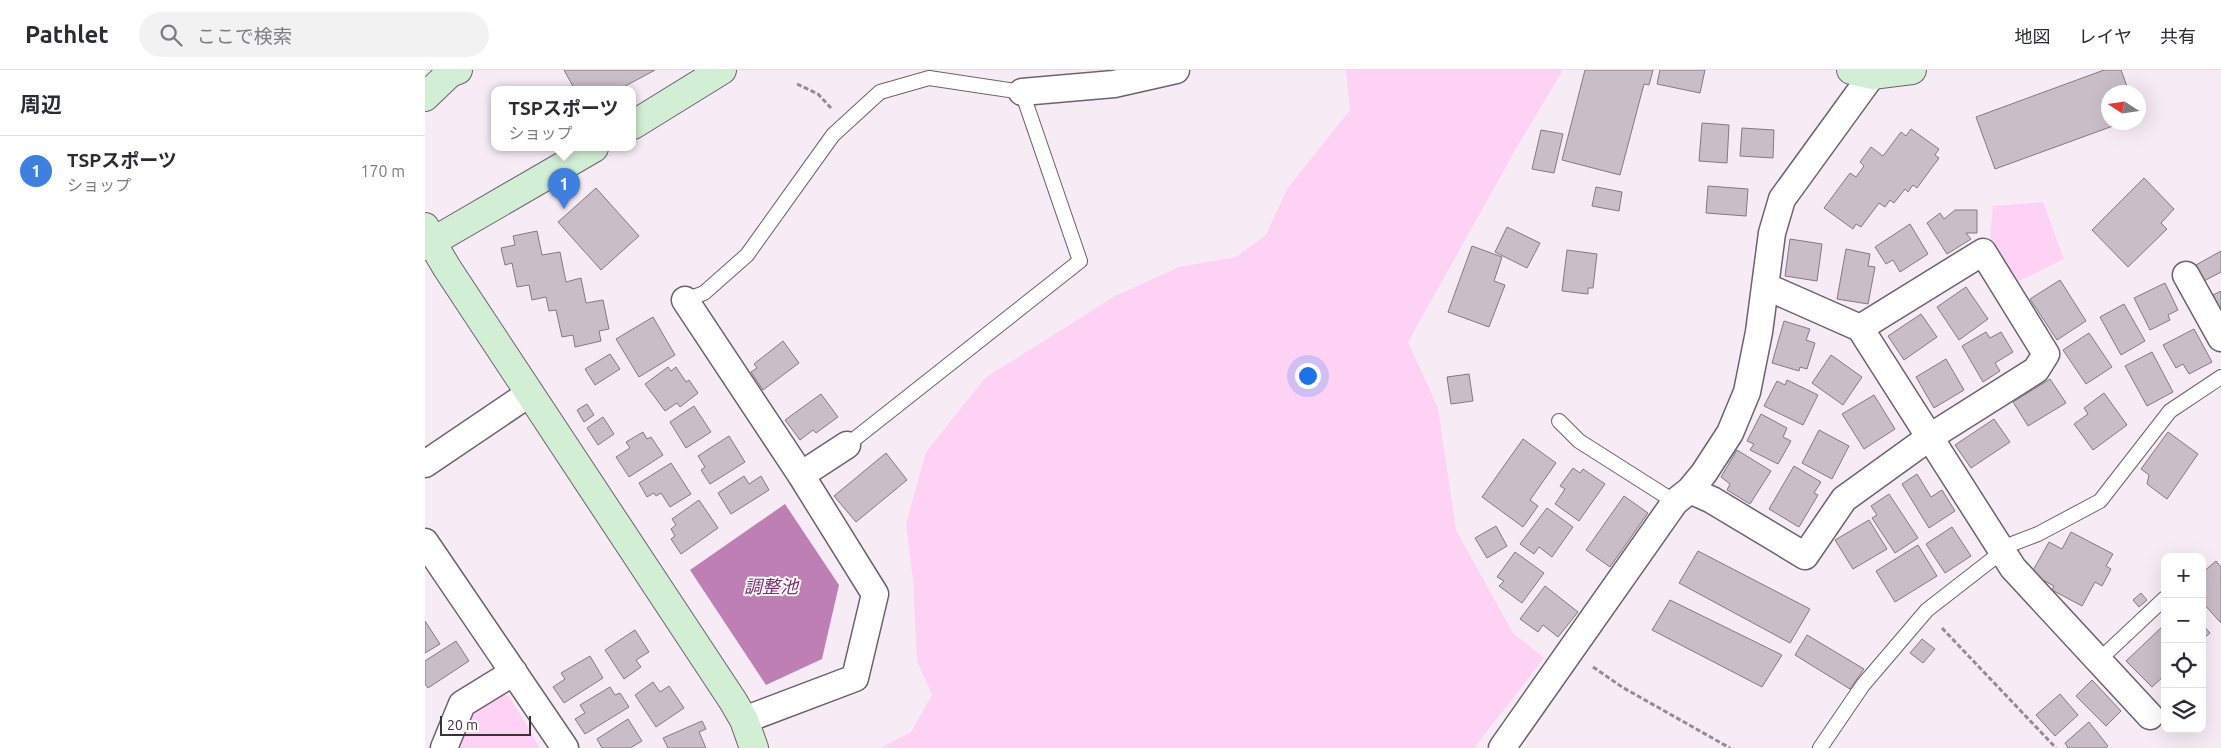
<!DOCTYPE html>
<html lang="ja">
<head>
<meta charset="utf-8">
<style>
	:root { --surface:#fff; --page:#f2f2f3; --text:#2b2b33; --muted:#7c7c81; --line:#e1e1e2; --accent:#349143 }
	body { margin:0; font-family:Ubuntu,"Noto Sans JP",sans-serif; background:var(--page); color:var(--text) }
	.controls { position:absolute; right:15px; bottom:15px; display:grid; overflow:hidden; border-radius:10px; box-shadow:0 5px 20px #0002 }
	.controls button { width:45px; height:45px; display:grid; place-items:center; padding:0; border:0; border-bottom:1px solid var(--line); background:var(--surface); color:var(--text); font:25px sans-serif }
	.compass { position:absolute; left:1676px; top:15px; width:45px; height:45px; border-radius:50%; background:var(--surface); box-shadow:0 5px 20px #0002; rotate:282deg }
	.scale { position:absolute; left:15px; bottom:12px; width:91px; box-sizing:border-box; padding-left:5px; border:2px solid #373336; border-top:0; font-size:14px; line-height:18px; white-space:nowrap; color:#373336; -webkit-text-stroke:4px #fefbfd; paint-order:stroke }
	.you { position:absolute; left:882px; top:305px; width:18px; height:18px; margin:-12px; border:4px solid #fff; border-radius:50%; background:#1a73e8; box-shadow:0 0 0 8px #1a73e833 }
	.badge { display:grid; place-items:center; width:32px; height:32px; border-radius:50%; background:var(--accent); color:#fff; font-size:16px; font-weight:700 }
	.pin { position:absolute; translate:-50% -41px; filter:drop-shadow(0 1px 2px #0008) }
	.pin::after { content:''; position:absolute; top:26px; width:18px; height:15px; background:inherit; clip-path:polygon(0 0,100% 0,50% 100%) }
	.popup { position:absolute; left:66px; top:16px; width:145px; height:65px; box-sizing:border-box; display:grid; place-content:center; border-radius:10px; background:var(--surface); filter:drop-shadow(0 1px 4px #0005); font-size:16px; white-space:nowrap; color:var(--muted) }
	.popup b { font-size:19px; color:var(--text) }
	.popup::after { content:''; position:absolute; left:50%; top:100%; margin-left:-10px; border:10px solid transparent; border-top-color:var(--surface) }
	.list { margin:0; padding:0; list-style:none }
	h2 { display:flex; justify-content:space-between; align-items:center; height:65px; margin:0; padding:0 20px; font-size:21px }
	h2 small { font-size:16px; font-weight:400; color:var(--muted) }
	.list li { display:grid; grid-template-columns:32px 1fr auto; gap:15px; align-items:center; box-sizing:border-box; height:70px; padding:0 20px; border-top:1px solid var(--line) }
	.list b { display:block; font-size:19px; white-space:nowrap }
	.list p { margin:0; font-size:16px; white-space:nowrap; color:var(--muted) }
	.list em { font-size:16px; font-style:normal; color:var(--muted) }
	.icon { flex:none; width:28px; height:28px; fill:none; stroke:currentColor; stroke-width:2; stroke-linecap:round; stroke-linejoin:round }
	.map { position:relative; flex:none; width:1796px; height:678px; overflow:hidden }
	header { display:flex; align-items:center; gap:30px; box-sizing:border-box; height:70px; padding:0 25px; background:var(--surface); border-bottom:1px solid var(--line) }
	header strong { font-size:24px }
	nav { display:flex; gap:28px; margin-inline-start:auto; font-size:18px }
	.search { width:350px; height:45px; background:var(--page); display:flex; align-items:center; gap:12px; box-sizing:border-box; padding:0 18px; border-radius:28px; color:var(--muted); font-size:19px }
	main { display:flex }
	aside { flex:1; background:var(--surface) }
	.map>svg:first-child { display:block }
</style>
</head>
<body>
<header>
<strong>Pathlet</strong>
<div class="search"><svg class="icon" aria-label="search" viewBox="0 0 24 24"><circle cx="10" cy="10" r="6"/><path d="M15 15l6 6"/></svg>ここで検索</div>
<nav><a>地図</a><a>レイヤ</a><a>共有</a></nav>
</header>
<main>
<aside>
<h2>周辺<small></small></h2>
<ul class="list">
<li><span class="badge" style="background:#3f7fe0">1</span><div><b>TSPスポーツ</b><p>ショップ</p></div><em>170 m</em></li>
</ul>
</aside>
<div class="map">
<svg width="1796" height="678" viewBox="0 0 1796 678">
	<rect width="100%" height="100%" fill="#f7ebf5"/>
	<path fill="#fdd2f5" d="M921,0H1138L1093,75L983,272L1013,338L1031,460L1088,563L1119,588L1049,678H455L486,662L507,625L492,591L488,510L481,454L501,382L560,308L690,226L754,197L811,187L841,165L862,119L925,40Z
		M1618,132L1639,189L1592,212L1565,168L1568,136Z
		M69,623L84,626L115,678H28L42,641Z"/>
	<path fill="#be80b4" d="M360,434L414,515L397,589L341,615L265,500Z"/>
	<path fill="#c9bdc7" stroke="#847982" d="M139,0H230L193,20H150Z
		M1160,0H1228L1224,15L1219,14L1195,105L1137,90Z
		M1235,0H1280L1275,23L1232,14Z
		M1679,0H1696L1704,22H1684V52H1699L1570,99L1551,47Z
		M1277,53L1304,55L1302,93L1274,91Z
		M1317,58L1349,60L1348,88L1315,86Z
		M1486,59L1514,79L1510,85L1514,88L1492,118L1488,115L1483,122L1480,119L1469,133L1465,130L1460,137L1454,133L1436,157L1431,154L1428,159L1399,138L1425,103L1431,107L1439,96L1435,92L1446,77L1458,86L1476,62L1481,66Z
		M1116,60L1138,64L1129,103L1107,99Z
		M1719,108L1749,139L1736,153L1742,159L1703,197L1667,160Z
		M1283,116L1323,119L1321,146L1281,143Z
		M1171,117L1197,122L1194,141L1167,136Z
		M171,118L214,166L176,200L133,152Z
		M1530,140H1552V163H1541L1546,169L1522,184L1502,153L1515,143L1519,149Z
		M1485,154L1503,184L1475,202L1468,190L1461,194L1450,177Z
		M1082,157L1115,173L1102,198L1070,182Z
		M112,161L117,185L135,182L141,212L156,208L161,233L178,230L184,259L174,261L176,271L150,277L148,265L137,267L131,240L124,241L121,227L107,230L104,215L92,217L87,193L80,195L76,178L90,175L88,166Z
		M1365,169L1397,174L1392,211L1360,206Z
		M1047,176L1077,187L1069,211L1080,215L1064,257L1023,242Z
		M1421,179L1445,184L1443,196L1450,197L1443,234L1412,229Z
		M1142,180L1172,184L1168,218H1163V224L1137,221Z
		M1796,181V202L1779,211L1771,195Z
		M1635,210L1661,251L1632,270L1605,229Z
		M1740,213L1753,240L1743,245L1745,250L1725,260L1709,228Z
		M1541,217L1563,249L1534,270L1512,237Z
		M1796,221V241L1788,225Z
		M1699,234L1720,271L1696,285L1675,247Z
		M1496,244L1512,267L1479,290L1463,266Z
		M228,247L250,285L214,307L191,269Z
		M1359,251L1385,259L1381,270L1390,273L1382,299L1375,297L1374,301L1347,293Z
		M1769,259L1787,292L1764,304L1758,294L1751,298L1738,275Z
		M1561,262L1565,268L1576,262L1588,282L1570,293L1575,301L1558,312L1537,276Z
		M1664,263L1687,297L1661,314L1638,280Z
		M358,271L374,293L338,320L326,302L332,298L329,294Z
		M1727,282L1748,322L1722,336L1700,296Z
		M185,284L195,299L170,315L160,299Z
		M1406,285L1437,307L1418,335L1387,313Z
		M1521,289L1539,320L1509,338L1491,307Z
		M243,297L246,301L251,297L261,312L264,310L273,323L255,337L252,333L240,341L220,314Z
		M1044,304L1048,331L1026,334L1022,307Z
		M1625,309L1641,333L1603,356L1588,332Z
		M1362,310L1393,325L1378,355L1339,336L1352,311L1360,315Z
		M1679,323L1702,355L1668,380L1649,354L1663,344L1659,338Z
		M396,324L413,347L391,363L388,360L375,370L360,350Z
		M1449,325L1470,359L1439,379L1417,344Z
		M162,334L169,345L159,352L152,340Z
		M269,336L286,362L261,378L245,352Z
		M1336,344L1362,358L1358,367L1366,371L1353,394L1325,380L1329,374L1322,371Z
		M178,347L189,364L173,375L162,358Z
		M1569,349L1585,372L1546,398L1530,375Z
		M1394,360L1424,376L1407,409L1377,393Z
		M218,362L222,369L226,367L238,385L204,407L191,387L205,378L201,372Z
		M1743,362L1773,384L1742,429L1722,414L1724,405L1716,399Z
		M304,366L320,392L285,414L276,400L280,397L273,386Z
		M1098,369L1131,393L1105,430L1113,436L1098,457L1057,427Z
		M1312,380L1346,401L1325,434L1302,420L1305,414L1296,407Z
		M461,383L482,410L431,452L409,426Z
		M246,393L266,424L245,437L236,423L231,426L229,423L222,427L214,413Z
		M1369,396L1396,412L1389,423L1393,425L1374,457L1344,439Z
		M1148,398L1155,403L1158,399L1180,414L1154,451L1130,434L1140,419L1135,416Z
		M1492,404L1506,427L1517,420L1530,441L1504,458L1477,414Z
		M319,406L324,414L336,406L344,420L306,444L293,423Z
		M1464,424L1493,468L1470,483L1447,448L1452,445L1446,436Z
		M1199,426L1223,443L1185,497L1161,480Z
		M274,430L293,458L256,484L246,469L250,466L246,459L251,455L247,449Z
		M1122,438L1148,457L1127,487L1114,477L1109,484L1095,474Z
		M1444,450L1462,479L1428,499L1410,470Z
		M1071,456L1082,476L1062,488L1050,468Z
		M1527,457L1546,486L1520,503L1501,474Z
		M1646,462L1688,484L1681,496L1686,499L1677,516L1670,512L1657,536L1627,520L1629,516L1606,504L1624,472L1637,479Z
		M1493,475L1512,506L1470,532L1451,501Z
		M1273,481L1385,539L1365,573L1254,513Z
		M1090,482L1119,503L1097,533L1074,516L1079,511L1072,507Z
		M1791,491L1796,497V553L1777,532V503Z
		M1120,516L1153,542L1133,567L1118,555L1113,562L1095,549Z
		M1716,523L1722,530L1714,537L1708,530Z
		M1245,530L1357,585L1337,617L1227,560Z
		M0,551L15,574L0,583Z
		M1777,554L1785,563L1777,570Z
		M1738,556L1740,558V605L1727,617L1701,591Z
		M210,560L224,582L211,590L216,597L199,609L180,580Z
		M1382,565L1439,599L1425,619L1370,585Z
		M1497,569L1510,579L1498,593L1485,583Z
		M31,571L44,591L3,618L0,614V591Z
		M165,586L178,608L139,633L128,617L140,609L136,603Z
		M1667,610L1696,641L1681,656L1651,626Z
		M228,612L235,622L244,616L259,638L231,657L210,625Z
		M185,617L190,625L195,623L204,637L160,664L150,649L160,643L155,635Z
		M1635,624L1653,645L1630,666L1611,645Z
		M203,649L217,671L205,678H177L172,669Z
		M277,651L281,659L274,662L281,678H243L238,668Z
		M1664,652L1683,676L1681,678H1643L1640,673Z"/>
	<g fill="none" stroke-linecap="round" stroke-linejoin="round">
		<g stroke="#6d626b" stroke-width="16">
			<path id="lane" d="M260,230L279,223L322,185L408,65L455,22L504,8L597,22L655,191L422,375
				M1134,351L1154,371L1250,432
				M1674,590L1740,528
				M1395,678L1438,615L1502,540L1587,474L1613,464L1675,431L1745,341L1796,307"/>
		</g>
		<g stroke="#6d626b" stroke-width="29">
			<path id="street" d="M597,22L689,14L751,0
				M1761,205L1796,268
				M1340,216L1435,258L1588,498L1725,646
				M260,230L376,405L450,524L430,608L319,650
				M0,394L105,323
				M376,405L422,375
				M1265,420L1287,430L1380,486L1419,429L1505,367L1611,300L1621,284L1558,182L1435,258
				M0,472L140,678
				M19,678L37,634L89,602
				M1077,678L1250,432L1265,420L1279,403L1305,363L1322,322L1334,262L1347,163L1357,129L1447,5"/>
		</g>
		<g stroke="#6d626b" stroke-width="30">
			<path id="secondary" d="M1426,0L1447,5L1487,0
				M0,27L25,3L33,0
				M208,55L297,0
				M0,157L6,171L22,198L308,631L319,650L329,678
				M0,176L169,78"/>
		</g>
		<path stroke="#948c93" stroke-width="3" stroke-dasharray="5 2.5" stroke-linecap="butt" d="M372,14L393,24L406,38
			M1517,558L1631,678
			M1168,597L1197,617L1305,678"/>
		<use href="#lane" stroke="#fff" stroke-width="14"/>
		<use href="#street" stroke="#fff" stroke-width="26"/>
		<use href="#secondary" stroke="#d2eed5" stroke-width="28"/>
	</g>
	<g text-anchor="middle" stroke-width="4" stroke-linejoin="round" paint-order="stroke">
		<g font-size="18" font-style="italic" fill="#793070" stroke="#fefbfd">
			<text x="346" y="523">調整池</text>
		</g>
	</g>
</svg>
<div class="controls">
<button>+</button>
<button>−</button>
<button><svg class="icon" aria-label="locate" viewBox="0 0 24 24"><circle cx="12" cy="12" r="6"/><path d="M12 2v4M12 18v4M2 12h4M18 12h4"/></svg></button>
<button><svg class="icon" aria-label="layers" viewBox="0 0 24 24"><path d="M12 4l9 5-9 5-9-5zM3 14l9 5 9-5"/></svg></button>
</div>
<svg class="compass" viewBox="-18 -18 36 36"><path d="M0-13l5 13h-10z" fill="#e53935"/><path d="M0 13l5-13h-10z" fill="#7c7c81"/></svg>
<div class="scale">20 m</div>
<div class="you"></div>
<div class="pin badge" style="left:139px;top:139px;background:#3f7fe0">1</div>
<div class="popup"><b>TSPスポーツ</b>ショップ</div>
</div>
</main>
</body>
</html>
